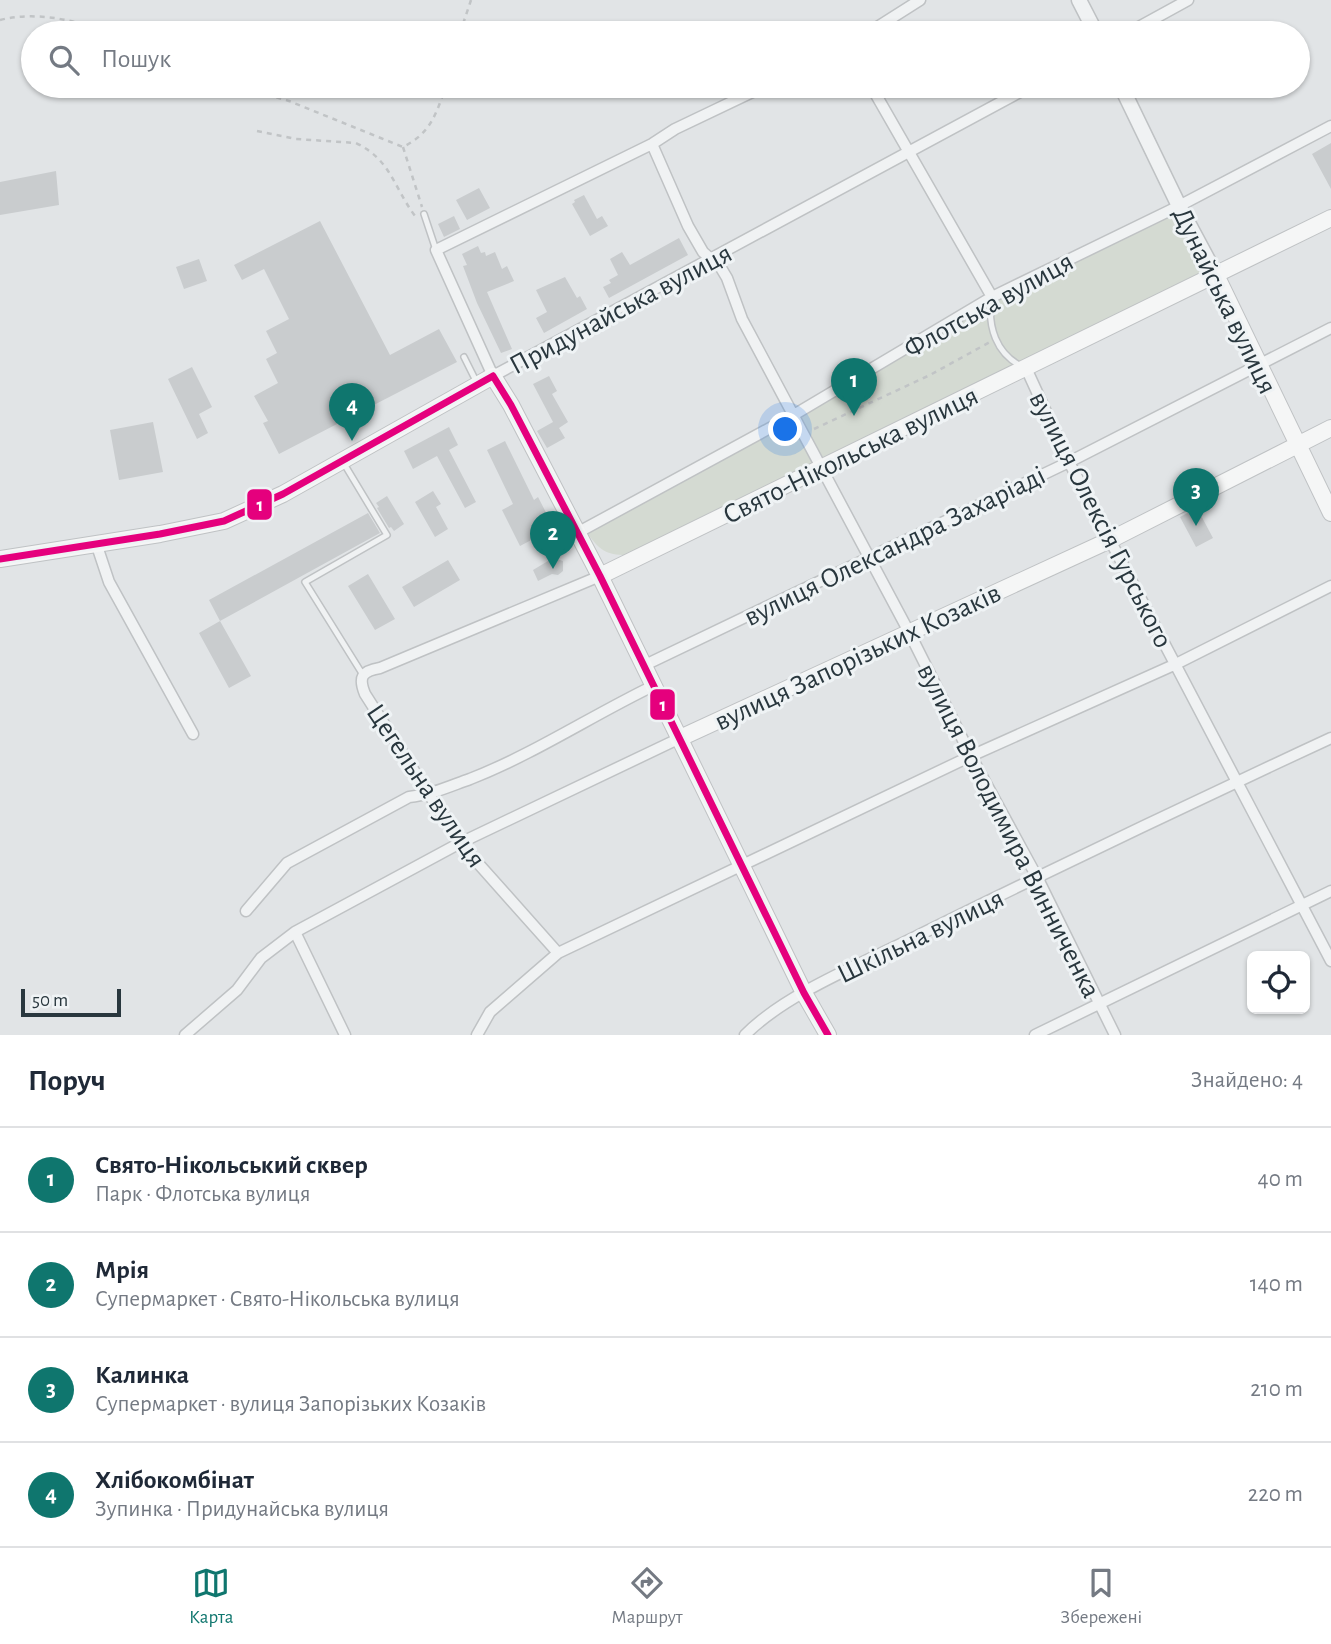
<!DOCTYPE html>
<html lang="uk">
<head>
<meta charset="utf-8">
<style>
	:root { --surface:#fff; --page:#f6f6f7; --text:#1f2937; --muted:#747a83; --line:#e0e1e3; --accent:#0f766e }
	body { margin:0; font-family:"Alegreya Sans",sans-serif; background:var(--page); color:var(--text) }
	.controls { position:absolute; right:21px; bottom:21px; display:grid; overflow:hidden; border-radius:10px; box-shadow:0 2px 5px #0004 }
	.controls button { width:63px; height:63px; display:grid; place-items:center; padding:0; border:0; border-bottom:2px solid var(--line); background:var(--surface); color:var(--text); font:35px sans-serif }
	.scale { position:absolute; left:21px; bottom:18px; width:100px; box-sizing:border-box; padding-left:7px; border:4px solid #29373e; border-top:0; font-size:19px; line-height:24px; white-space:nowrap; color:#29373e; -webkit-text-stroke:5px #eff3f5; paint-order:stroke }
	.you { position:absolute; left:786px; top:430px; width:24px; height:24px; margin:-18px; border:5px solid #fff; border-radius:50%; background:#1a73e8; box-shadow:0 0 0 10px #1a73e833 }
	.badge { display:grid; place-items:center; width:46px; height:46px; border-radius:50%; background:var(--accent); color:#fff; font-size:23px; font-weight:700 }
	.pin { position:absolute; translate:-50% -58px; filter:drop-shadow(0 2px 4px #0008) }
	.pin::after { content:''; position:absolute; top:37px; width:24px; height:21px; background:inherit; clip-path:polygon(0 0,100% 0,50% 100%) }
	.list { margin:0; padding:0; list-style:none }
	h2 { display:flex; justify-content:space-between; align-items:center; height:91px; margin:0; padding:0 28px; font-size:30px }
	h2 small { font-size:23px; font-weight:400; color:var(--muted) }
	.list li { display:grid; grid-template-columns:46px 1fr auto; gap:21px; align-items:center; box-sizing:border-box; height:105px; padding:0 28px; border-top:2px solid var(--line) }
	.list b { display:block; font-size:26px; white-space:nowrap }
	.list p { margin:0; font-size:23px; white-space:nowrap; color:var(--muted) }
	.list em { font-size:23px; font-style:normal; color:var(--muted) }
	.icon { flex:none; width:38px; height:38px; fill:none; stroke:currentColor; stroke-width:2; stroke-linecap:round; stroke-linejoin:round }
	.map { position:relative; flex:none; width:1331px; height:1035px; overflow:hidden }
	.search { position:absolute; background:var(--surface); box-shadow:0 2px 5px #0004; left:21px; right:21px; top:21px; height:77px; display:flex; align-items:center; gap:18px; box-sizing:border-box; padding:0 24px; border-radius:38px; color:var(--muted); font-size:26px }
	.sheet { height:511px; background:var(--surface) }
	nav { display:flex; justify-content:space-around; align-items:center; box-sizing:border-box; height:98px; border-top:2px solid var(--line); background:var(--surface); font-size:19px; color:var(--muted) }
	nav a { display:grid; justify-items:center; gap:4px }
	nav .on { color:var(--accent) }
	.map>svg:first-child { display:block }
</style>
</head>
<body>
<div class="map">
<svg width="1331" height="1035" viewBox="0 0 1331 1035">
	<rect width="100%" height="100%" fill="#e1e4e6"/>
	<path fill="#d4dad2" d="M1175,215L1182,218L1204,263L1203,270L1197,276L631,555C607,555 602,553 587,533L1001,298L1166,216Z"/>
	<path fill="#c9ccce" d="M1331,143V189L1312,154Z
		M56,171L59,205L0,215V182Z
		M479,188L490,208L467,220L456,200Z
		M584,195L597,219L602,216L608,226L590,236L572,204L575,202L574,200Z
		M454,216L460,229L444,237L438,224Z
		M320,221L390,355L439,329L457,362L279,454L263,423L268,421L254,396L278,383L266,359L277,353L266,331L289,319L264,269L242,280L234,265Z
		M679,238L688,255L609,298L603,287L611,283L609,280L618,275L610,259L622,252L630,265Z
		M478,246L481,253L485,252L486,256L495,252L502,269L507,266L514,281L487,292L512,349L501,353L477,303L463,266L467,265L462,254Z
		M199,259L207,281L184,289L176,267Z
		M565,277L577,298L580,296L587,309L544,333L536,318L547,312L536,290Z
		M192,367L212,407L199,414L208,433L197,439L168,379Z
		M549,376L557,391L552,394L568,422L559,428L565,438L547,448L537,431L553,422L533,384Z
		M153,422L163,472L119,480L110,430Z
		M449,427L458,445L449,450L476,502L465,508L437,456L413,469L404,451Z
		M505,441L534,500L538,497L554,528L520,546L502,510L513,504L487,450Z
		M433,491L441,504L436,507L448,529L435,537L415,502Z
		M387,496L404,524L394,531L391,527L389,528L377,508L379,507L376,503Z
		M1197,508L1213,538L1196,547L1180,517Z
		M368,513L380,533L220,621L209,600Z
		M553,558L563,561V571L558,575L552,574L538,581L533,570Z
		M448,560L460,580L414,607L402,587Z
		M368,574L395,619L375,630L348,586Z
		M220,621L251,676L229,688L199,633Z"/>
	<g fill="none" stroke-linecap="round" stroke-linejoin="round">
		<g stroke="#bfc2c4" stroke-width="8">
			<path id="service" d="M424,214L436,250
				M991,300C988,327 996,353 1021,366
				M464,357L476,381
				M343,462L387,535L305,582L363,675"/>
		</g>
		<g stroke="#bfc2c4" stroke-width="13">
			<path id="minor" d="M868,33L920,0
				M1128,33L1188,0
				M765,86L675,129L652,144L436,250L493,376L1031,86
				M871,86L992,297
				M652,144L688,226L703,252L721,268L727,278L742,319L909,632L971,756L1037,877L1115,1035
				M1026,368L1069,462L1331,961
				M577,533L792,416L992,297L1179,206L1331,126
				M96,543L109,582L193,734
				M643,666L1069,462L1331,328
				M246,911L287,863L409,797C431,795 450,786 470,779C534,754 591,716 653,686
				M295,932L345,1035
				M558,953L460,843L365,694C358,677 362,671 380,668L600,576
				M185,1035L237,990L261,958L295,932L460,843L678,739
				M477,1035L490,1012L558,953L971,756L1176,664L1331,586
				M745,1035C786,993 866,962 919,935C1055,868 1193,802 1331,738
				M1035,1035L1331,891"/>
		</g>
		<g stroke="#bfc2c4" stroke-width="17">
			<path id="tertiary" d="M1079,0L1096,33
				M1121,86L1179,206L1216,275"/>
		</g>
		<g stroke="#bfc2c4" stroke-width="18">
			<path id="secondary" d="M1216,275L1331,513
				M0,559L160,534L224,521L283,494L493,376L511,405L600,576L804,993L828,1035
				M600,576L1331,218
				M678,739L1110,540L1331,428"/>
		</g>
		<path stroke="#c1c4c6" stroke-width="2.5" stroke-dasharray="5 5" stroke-linecap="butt" d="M0,20C36,11 76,20 109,33
			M460,33L471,0
			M238,86L289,101L403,147C431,133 436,114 446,86
			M257,131L296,139L356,143C391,160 393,186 415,216
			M403,147L422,207
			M814,429L930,375L990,342"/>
		<use href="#service" stroke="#f0f2f3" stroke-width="5"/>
		<use href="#minor" stroke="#f0f2f3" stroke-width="10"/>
		<use href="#tertiary" stroke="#f0f2f3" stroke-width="14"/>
		<use href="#secondary" stroke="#f5f6f6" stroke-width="16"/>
		<g stroke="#eff3f5" stroke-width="12">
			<path id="bus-1" d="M493,376L511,405L600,576L804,993L828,1035
				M0,559L160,534L224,521L283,494L493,376"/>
		</g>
		<use href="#bus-1" stroke="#e5007d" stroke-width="7"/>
	</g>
	<g text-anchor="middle" stroke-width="6" stroke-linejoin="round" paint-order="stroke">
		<g font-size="28" fill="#29373e" stroke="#eff3f5">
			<text transform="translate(1226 300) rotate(64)" y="10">Дунайська вулиця</text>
			<text transform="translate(988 304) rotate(-29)" y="10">Флотська вулиця</text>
			<text transform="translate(620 308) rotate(-28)" y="10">Придунайська вулиця</text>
			<text transform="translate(850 454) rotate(-26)" y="10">Свято-Нікольська вулиця</text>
			<text transform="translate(1102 519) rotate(63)" y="10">вулиця Олексія Гурського</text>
			<text transform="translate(894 545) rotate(-26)" y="10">вулиця Олександра Захаріаді</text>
			<text transform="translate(857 656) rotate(-25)" y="10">вулиця Запорізьких Козаків</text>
			<text transform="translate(427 785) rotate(56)" y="10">Цегельна вулиця</text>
			<text transform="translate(1010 830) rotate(63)" y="10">вулиця Володимира Винниченка</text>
			<text transform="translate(920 935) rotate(-26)" y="10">Шкільна вулиця</text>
		</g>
	</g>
	<g stroke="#eff3f5" stroke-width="2.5">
		<rect x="246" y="488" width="27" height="33" rx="7" fill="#e5007d"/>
		<rect x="649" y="688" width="27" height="33" rx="7" fill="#e5007d"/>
	</g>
	<g font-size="19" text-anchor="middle" font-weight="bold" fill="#fff">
		<text x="260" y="511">1</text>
		<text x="663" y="711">1</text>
	</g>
</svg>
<div class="controls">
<button><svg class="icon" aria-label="locate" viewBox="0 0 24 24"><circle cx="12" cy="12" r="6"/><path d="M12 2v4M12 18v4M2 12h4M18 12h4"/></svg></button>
</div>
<div class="scale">50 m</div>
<div class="you"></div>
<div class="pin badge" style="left:854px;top:416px">1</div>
<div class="pin badge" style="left:553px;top:569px">2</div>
<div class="pin badge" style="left:1196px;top:526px">3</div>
<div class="pin badge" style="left:352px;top:441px">4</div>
<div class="search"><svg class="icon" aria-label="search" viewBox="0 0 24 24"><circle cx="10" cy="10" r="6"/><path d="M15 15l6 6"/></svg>Пошук</div>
</div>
<section class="sheet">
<h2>Поруч<small>Знайдено: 4</small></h2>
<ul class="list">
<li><span class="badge">1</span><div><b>Свято-Нікольський сквер</b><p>Парк · Флотська вулиця</p></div><em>40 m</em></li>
<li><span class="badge">2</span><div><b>Мрія</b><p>Супермаркет · Свято-Нікольська вулиця</p></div><em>140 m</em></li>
<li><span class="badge">3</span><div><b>Калинка</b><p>Супермаркет · вулиця Запорізьких Козаків</p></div><em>210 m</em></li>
<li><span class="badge">4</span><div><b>Хлібокомбінат</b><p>Зупинка · Придунайська вулиця</p></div><em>220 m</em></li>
</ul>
</section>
<nav>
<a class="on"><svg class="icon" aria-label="map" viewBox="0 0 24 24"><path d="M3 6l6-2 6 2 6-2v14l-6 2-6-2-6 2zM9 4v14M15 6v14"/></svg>Карта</a>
<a><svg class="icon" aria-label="directions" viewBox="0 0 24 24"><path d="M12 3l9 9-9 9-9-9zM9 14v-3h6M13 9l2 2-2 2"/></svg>Маршрут</a>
<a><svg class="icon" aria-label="saved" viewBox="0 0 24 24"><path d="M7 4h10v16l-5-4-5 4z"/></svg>Збережені</a>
</nav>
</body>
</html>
